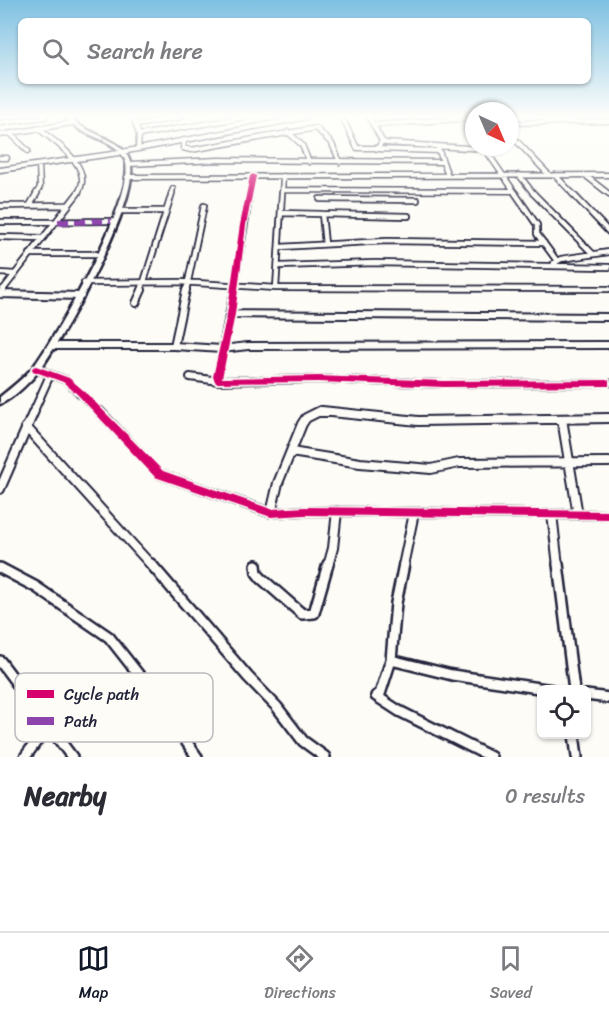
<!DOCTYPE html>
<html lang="en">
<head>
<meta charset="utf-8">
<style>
	:root { --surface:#fff; --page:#f2f2f3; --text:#2b2b33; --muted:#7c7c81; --line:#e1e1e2; --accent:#111827 }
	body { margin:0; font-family:Sriracha,sans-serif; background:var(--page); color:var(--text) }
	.controls { position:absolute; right:18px; bottom:18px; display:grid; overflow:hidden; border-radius:9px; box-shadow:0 2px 4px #0004 }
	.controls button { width:54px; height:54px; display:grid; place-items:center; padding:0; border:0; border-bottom:2px solid var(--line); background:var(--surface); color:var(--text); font:30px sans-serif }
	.compass { position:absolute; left:465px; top:102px; width:54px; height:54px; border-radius:50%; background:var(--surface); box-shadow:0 2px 4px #0004; rotate:136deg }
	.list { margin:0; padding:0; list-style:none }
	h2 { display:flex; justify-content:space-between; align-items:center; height:78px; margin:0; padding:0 24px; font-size:26px }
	h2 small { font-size:20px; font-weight:400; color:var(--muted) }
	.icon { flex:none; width:33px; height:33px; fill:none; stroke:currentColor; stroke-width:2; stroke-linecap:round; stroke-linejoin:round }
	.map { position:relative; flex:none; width:609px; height:757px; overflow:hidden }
	.search { position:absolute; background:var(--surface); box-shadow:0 2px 4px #0004; left:18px; right:18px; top:18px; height:66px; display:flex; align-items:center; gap:15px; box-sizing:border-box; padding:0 21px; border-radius:9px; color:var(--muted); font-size:22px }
	.sheet { height:174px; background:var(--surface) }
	nav { display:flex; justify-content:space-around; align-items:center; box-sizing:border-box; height:84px; border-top:2px solid var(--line); background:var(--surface); font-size:16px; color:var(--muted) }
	nav a { display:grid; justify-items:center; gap:3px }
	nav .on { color:var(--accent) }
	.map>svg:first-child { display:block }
</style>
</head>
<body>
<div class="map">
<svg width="609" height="757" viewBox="0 0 609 757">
	<rect width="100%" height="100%" fill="#fdfcf7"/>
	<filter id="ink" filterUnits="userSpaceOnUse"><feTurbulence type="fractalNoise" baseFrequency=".0167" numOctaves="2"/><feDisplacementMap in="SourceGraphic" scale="12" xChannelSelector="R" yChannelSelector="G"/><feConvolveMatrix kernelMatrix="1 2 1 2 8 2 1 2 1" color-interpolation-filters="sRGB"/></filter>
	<g filter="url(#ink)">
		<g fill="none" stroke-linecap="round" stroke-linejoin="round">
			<g stroke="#22223b" stroke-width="7">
				<path id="street-far4" d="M133,117L139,135L138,149
					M342,117L357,148H378L382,141
					M369,117L382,141L386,143L485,149L516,194
					M0,123L45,117
					M510,123L609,121
					M136,125L182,117
					M373,125L474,118
					M40,130C57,143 96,169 77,194
					M288,132L302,145L309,162
					M11,134L28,151
					M510,134L549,175
					M0,135L72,123
					M139,135L246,117
					M184,140L183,148L191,150L316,128L332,144L340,162
					M438,148L448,176
					M377,149L439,151
					M122,152L307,117
					M0,158H7
					M129,164L218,160L442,162
					M0,170L119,153
					M519,175L534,194
					M555,175L573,194
					M586,176L609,194
					M127,177L609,175
					M283,190L512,191
					M36,194L40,187L39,165
					M171,194L173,189
					M249,194L253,176
					M282,194L283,176"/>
			</g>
			<g stroke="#22223b" stroke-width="8">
				<path id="street-far3" d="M515,193L537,225V234L557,261
					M533,193L593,254
					M572,193L609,232
					M320,199L417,200
					M30,205L37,193
					M0,206L67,205
					M119,211H164
					M281,213L322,214
					M0,222L111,221
					M0,237L43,238
					M325,244L322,214L408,216
					M280,247L387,241L544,243
					M30,254H96
					M554,263L561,259L609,252
					M279,266L375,263L609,267
					M0,273L15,274
					M84,283L181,282L276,288L609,289
					M276,288L282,193
					M2,291L78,193
					M141,291L172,193
					M186,291L204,206
					M234,291L250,193"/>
			</g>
			<g stroke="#22223b" stroke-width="10">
				<path id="street-far2" d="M234,290L217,377L219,381L318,379L443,384L609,383
					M0,294L3,290
					M0,294L81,296
					M136,303L142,290
					M231,314L609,317
					M53,346H174L222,349L248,346L609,345
					M174,346L186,290
					M36,369L66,380L100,413
					M190,377L219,381
					M33,413L50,375
					M317,413H337"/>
			</g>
			<g stroke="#22223b" stroke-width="12">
				<path id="street-far1" d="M99,411L159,474L271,513L305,511L609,515
					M322,411L418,421L609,418
					M562,419L578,515
					M26,427L152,566
					M291,452L360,463L431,469L459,463L609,462
					M0,489L34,411
					M271,513L278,483L302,424L306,418L320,411
					M552,514L558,566
					M328,566L333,548L337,511
					M403,566L414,513"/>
			</g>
			<g stroke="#22223b" stroke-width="14">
				<path id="street" d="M151,564L248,677L277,707L303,741L325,757
					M404,564L396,603L391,660L452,675L552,690
					M558,564L574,690
					M256,565L257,573L261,578L302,614L314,613L328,564
					M0,568L36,587L109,637L146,684L197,757
					M391,660L380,694L376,696L399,711L491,757
					M0,661L72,757
					M586,695L609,698
					M574,734L577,757
					M25,757L49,724"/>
			</g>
			<g stroke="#22223b" stroke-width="5">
				<path id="secondary" d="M65,117H69C74,120 78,125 84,128C100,137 124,142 130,162C142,197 64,336 41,368C32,380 14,398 0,404V397C12,387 24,378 34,366C58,334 134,200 126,163C121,143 94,138 79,129C74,125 69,121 65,117Z"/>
			</g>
			<use href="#street-far4" stroke="#fdfcf7" stroke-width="4"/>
			<use href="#street-far3" stroke="#fdfcf7" stroke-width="4.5"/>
			<use href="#street-far2" stroke="#fdfcf7" stroke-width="6"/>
			<use href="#street-far1" stroke="#fdfcf7" stroke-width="8"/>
			<use href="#street" stroke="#fdfcf7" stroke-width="9"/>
			<use href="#secondary" fill="#fdfcf7" fill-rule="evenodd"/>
			<path stroke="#8e44ad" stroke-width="6" stroke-dasharray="11 6" stroke-linecap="butt" d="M58,222L111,221"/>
			<g stroke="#fdfcf7" stroke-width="4">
				<path id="cycleway" d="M253,174L256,176L246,225L235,314L222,378L318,376L443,381L609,380V386L443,387L318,382L216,383L213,377L227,314L240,225L250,176Z
					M36,366L69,378L83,390L163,471L271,509L305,507L609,511V519L305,515L271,517L155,477L77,394L63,382L33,371L32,369L33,367Z"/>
			</g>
			<use href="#cycleway" fill="#d6006c" fill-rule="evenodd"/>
		</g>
	</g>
	<linearGradient id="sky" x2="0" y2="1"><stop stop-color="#7ec0e1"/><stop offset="0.52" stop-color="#fefefb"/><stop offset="1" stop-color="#fefefb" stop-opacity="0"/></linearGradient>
	<rect width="609" height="223" fill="url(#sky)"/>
	<rect x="15" y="673" width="198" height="69" rx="9" fill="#fdfcf7" stroke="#bbbbbf" stroke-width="1.5"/>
	<rect x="27" y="690" width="27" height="8" fill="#d6006c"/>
	<rect x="27" y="717" width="27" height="8" fill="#8e44ad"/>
	<g font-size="16" fill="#22223b">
		<text x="64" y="700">Cycle path</text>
		<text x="64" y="727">Path</text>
	</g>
</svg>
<div class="controls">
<button><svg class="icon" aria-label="locate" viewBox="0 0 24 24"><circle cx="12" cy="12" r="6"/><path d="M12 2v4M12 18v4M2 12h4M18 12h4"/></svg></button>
</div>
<svg class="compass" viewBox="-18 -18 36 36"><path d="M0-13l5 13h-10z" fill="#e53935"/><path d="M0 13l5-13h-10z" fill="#7c7c81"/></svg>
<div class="search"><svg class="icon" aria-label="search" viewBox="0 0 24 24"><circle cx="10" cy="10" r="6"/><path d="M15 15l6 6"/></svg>Search here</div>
</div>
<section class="sheet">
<h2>Nearby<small>0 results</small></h2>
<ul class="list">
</ul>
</section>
<nav>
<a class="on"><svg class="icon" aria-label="map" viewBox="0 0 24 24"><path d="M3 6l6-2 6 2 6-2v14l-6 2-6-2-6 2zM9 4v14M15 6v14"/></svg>Map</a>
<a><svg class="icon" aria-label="directions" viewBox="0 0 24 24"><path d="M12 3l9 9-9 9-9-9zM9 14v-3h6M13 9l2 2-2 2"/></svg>Directions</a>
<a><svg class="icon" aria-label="saved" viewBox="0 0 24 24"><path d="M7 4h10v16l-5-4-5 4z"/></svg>Saved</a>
</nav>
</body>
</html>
